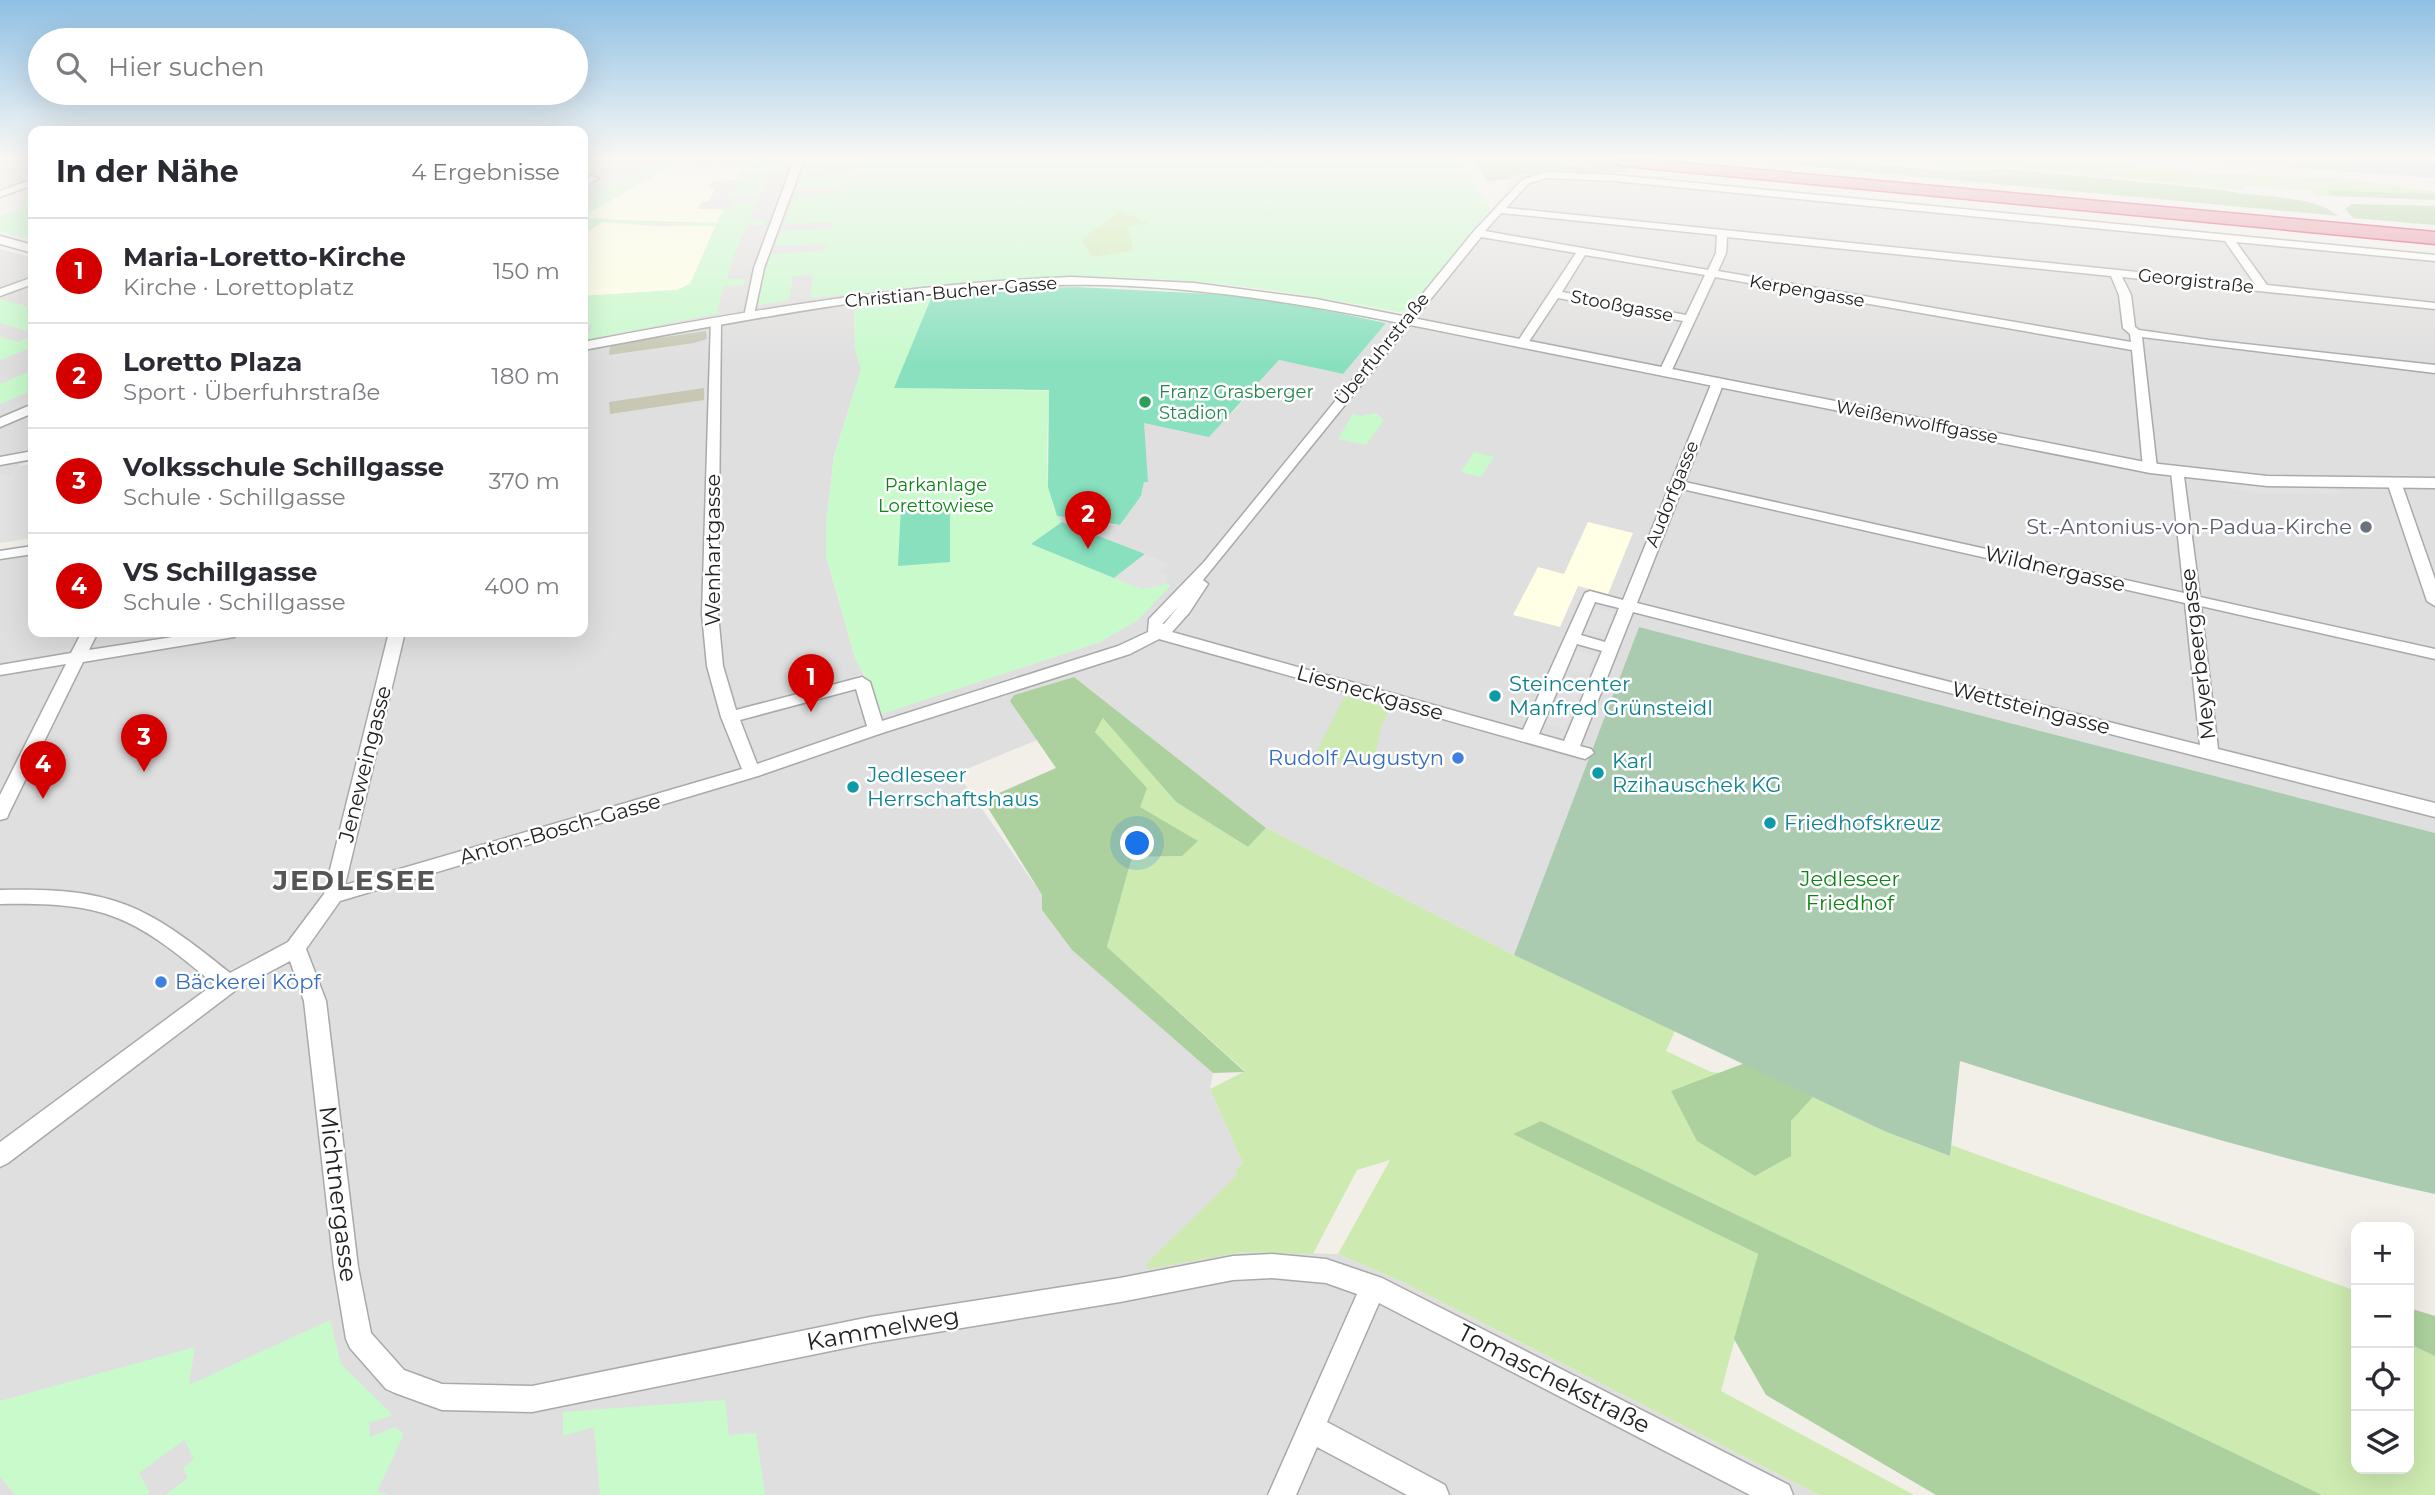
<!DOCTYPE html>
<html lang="de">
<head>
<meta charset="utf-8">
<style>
	:root { --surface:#fff; --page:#f2f2f3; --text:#2b2b33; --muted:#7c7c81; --line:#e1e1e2; --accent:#d40000 }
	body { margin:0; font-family:Montserrat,sans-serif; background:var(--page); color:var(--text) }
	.controls { position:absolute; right:21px; bottom:21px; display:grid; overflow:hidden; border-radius:14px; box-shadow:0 7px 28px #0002 }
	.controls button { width:63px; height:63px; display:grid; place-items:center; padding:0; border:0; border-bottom:2px solid var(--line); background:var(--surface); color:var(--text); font:35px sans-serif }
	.you { position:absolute; left:1138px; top:844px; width:24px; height:24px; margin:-18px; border:5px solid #fff; border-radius:50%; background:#1a73e8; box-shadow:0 0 0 10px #1a73e833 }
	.badge { display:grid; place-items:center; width:46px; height:46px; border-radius:50%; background:var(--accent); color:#fff; font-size:23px; font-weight:700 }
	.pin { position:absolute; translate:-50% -58px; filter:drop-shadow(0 2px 4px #0008) }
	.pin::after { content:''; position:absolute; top:37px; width:24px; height:21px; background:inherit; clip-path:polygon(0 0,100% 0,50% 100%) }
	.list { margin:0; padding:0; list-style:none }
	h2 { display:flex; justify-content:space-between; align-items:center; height:91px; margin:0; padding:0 28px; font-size:30px }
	h2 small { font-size:23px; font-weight:400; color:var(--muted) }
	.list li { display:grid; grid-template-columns:46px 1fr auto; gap:21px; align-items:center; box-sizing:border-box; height:105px; padding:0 28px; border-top:2px solid var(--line) }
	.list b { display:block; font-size:26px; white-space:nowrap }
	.list p { margin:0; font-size:23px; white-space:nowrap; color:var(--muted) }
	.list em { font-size:23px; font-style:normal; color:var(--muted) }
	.icon { flex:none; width:38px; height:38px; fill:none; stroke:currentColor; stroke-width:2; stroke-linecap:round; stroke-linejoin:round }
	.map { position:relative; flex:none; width:2435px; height:1495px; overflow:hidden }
	.search { position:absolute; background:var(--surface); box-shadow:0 7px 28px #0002; left:28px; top:28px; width:560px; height:77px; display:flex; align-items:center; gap:18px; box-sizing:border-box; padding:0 24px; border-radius:38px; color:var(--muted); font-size:26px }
	.panel { position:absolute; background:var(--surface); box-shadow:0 7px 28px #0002; left:28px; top:126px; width:560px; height:511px; border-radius:14px }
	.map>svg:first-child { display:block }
</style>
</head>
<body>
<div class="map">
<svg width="2435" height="1495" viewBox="0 0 2435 1495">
	<rect width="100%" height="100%" fill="#f2efe9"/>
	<path fill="#e0dfdf" d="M0,157H33V180L0,191Z
		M583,157H625L661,163L743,165L747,157H868L849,295L854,309L855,347L861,370L834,456L826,525V556L855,658L868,683L967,685L1100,642L1138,619L1170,586L1141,589L1031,544L1061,522L1057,516L1104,525H1120L1141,496L1144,482V423L1232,413L1279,360L1343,374L1386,323L1407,311L1507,191L1506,183L1517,175H1645L1669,177V181L2435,256V833L1639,627L1514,955L1266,828L1074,677L1010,700L1037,740L957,773L1042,895V910L1072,950L1213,1073L1210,1089L1243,1164L1237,1168L1238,1175L1148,1268L1243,1252L1338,1254L1405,1283L1819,1495H0V549L33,544V632H583Z
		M0,249L33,258V275L0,288Z
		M33,285V461L20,464L10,475L0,476V298Z"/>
	<path fill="#ffffe5" d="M671,166L742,167L736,180L712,181L709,188H715L709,202H701L698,209H723L717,223L616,220L588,218L585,215Z
		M602,222L657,226L716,225L690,284L677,290L583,296L585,251L583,234Z
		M1588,522L1633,533L1608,594L1578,586L1560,627L1513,615L1538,567L1564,574Z"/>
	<path fill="#c7c7b4" d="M706,331L707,339L694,343L609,355L610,345Z
		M704,388V400L610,414L609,402Z"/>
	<path fill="#cdebb0" d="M625,157H747L744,165L661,163Z
		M1937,157H2042L2206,173L2346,179L2435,192V194L2327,190L2333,196H2316L2310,190L2240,186L2245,190L2008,166H1940Z
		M1121,210L1151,224L1134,251L1092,257L1081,239Z
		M1345,696L1390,709L1382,724L1376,750L1364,768L1315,754Z
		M1104,717L1176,802L1248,847L1266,828L1514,955L1675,1031L1666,1051L1711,1072L1720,1073L1672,1092L1791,1156V1121L1813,1097L1884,1131L1950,1156L1951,1145L2356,1291V1469H2409V1344L2435,1356V1495H2322L1541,1121L1514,1134L1758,1254L1721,1391L1914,1495H1819L1405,1283L1338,1254L1390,1160L1357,1170L1313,1254L1243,1252L1148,1269L1146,1264L1237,1175L1236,1168L1243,1164L1210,1089L1245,1071L1107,947L1132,857L1182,856L1140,807L1095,731Z"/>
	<path fill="#add19e" d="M1538,157C1558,159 1574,168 1594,169L1583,165L1602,157H1619L1617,166L1630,172L1516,175L1511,179L1487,181L1471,158Z
		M1710,157H1845L1844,160L1849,162L1946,171L2007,169L2223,190C2256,198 2313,194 2338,216Z
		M2326,190L2435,194V200L2333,196Z
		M2352,204L2435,206V225L2353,218L2345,209Z
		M1074,677L1266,828L1248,847L1176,802L1103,718L1095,732L1147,788L1140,807L1198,841L1182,856L1132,857L1107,947L1245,1072L1213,1073L1072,950L1042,910V895L983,800L1056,768L1010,701L1014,695Z
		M1745,1063L1813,1097L1791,1121V1156L1755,1176L1697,1141L1671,1091Z
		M1541,1121L2322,1495H1936L1766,1395L1734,1339L1758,1254L1513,1134Z
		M2409,1308L2435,1316V1356L2409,1344Z"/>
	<path fill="#aacbaf" d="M1639,627L2435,833V1194C2274,1159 2116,1111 1960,1061L1950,1156L1884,1131L1514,955Z"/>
	<path fill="#c8facc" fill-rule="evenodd" d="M747,157H775L771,167L787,166L786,171H770L760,195L730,196L740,182L736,180L742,167L671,166L585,215L588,218L657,223H717L723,209H731L732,202L757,200L750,220H767L764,225L747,226L734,254L727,279H745L744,285L724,286L717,310L720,313L589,339L586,333L590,332L592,324L585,325L583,329V296L677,290L690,284L716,226L602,222L583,234V207L599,197L590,195L651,165H743Z
		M808,157H1461L1490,209L1407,311L1398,312C1295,292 1192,276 1086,277C994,277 902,290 810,298L813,275L793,276L789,300L753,306L771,254L824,251L826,244L774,246L781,231L832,228L833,222L783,224L795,194L843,192L844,187L797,188L801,176L850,174L852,169L803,170ZM1121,210L1150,223L1128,227L1134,251L1092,257L1081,239Z
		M29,196L33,197V235L26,238L0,231V216L27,207L19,204Z
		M932,296L894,388L1049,391C1049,428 1039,492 1062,522L1032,544L1141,589L1165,583L1171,585L1138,620L1100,642L879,715L868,683L855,658L826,556V525L834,456L861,370L855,347L854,309L864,304Z
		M0,299L33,308V333L0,323Z
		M33,336V347L0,360V337L18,342Z
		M33,370V390L0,404V384Z
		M1376,413L1384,420L1366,445L1338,439L1353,414L1361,416Z
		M1474,452L1494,457L1481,477L1461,472Z
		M330,1320L341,1364L393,1415L369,1423L370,1437L395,1427L404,1434L377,1492L388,1495H165L188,1478L183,1468L194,1459L184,1440L139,1473L150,1493L147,1495H15L0,1476V1401L195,1347L189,1385Z
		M725,1400L729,1435L756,1433L765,1495H600L594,1427L563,1436V1412Z"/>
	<path fill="#88e0be" d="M1077,287L1230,295L1290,303L1386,323L1343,374L1279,360L1209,437L1144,423L1148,482H1144L1141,496L1120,525L1057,516L1048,487L1049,390L894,388L932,296L1003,289Z
		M950,503V562L898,566L901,507Z
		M1062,522L1145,554L1114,578L1031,544Z"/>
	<path fill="#e2e2e2" d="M33,464V538L0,543V476L10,475L18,466Z
		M2214,480L2333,485L2341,494L2255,493L2225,487Z
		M1145,554L1169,564L1160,572L1170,576L1162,586L1141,589L1114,578Z
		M1593,607L1614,612L1605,634L1584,628Z
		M1575,650L1595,656L1587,675L1566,669Z
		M1564,675L1585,681L1576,702L1555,696Z
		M1553,701L1574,707L1565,729L1543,723Z"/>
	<path fill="#aad3df" d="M2146,157H2435V178Z"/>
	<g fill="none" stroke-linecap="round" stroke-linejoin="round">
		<path stroke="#c8c6c1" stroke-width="18" stroke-dasharray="18 10" stroke-linecap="butt" d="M1579,157L1624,161"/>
		<g stroke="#a9a9a9" stroke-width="3">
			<path id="minor" d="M26,157H33V161Z
				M795,157H805L764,268L754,315L744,317L754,268Z
				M1547,172L1614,175L2435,255V261L2236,242L2267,285L2435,303V309L2122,277L2131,295L2135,327L2139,330L2209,340L2435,365V373L2142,337L2157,468L2150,472L2143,468L2132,350L1715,277L1671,372L1665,376L1659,372L1683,321L1558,298L1526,346H1518L1516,344L1576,253L1481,237L1203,580L1208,584L1189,613L1172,632L1523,730L1585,593L1590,591L1623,600L1712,382L1718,378L1724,382L1685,482L2184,593L2171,472L2178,468L2183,469L2200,597L2435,649V659L2201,606L2218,749L2435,803V817L1633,612L1580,746L1591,749L1594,753L1585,759L1159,639L1130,654L882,733L758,776L340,901L306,949L326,1001L358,1267L371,1333L404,1370L442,1384L532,1386L870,1317L1120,1278L1233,1256L1272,1254L1326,1259L1382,1278L1789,1485L1793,1495H1750L1379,1303L1327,1422L1445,1485L1449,1495H1407L1317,1447L1296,1495H1268L1357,1294L1326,1283L1272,1278L1233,1280L1120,1302L870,1343L532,1412L442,1410L395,1393L386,1389L350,1348L346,1339L334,1267L304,1001L290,961L236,990L8,1163L0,1167V1142L214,984C133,916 107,902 0,904V890C112,887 145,904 230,973L288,942L324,894L389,632H405L345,885L742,769L721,717L707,666L702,614L711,319L721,321L718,614L723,666L736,710L862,677L870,682L882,721L1118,646L1148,632L1149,619L1204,562L1474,231L1523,179ZM1547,178L1614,181L2225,241L2255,284L1506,208L1529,183ZM1501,213L1717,235L1716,253L1708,270L1485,231ZM1727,237L2111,276L2119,295L2123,328L2130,334L2131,342L1718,271L1726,253ZM1585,255L1705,275L1686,315L1562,292ZM1682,489L2185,603L2200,745L1637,603ZM1595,602L1619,608L1605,642L1581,635ZM1179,606L1164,624H1163V623ZM1577,644L1602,651L1564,741L1539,734ZM856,689L867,726L757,764L740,720Z
				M591,176L599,178L583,187V180Z
				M33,179V185L0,197V191Z
				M33,277V284L0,296V289Z
				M33,404V413L0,427V418Z
				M33,451V459L0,465V457Z
				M2394,478L2401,482L2435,579V606L2427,601L2387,482Z
				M33,546V554L0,559V551Z
				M82,632H98L89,650L205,632H242L234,637L83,662L9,813L7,818L0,820V795L66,664L0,675V665L71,653Z"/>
		</g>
		<g stroke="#a9a9a9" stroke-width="3">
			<path id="tertiary" d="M0,236L33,245V253L0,244Z
				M1072,277L1194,283L1316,299L2150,463L2267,476L2435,478V488L2267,486L2150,473C1951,433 1753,394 1554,354C1406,325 1257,289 1105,285C929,281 755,319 583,350V342C745,311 907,283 1072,277Z"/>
		</g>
		<g stroke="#dc2a67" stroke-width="3">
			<path id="motorway" d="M1618,157L2435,232V244L1624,166L1618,165L1616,161Z"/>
		</g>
		<use href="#minor" fill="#fff" fill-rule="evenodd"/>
		<use href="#tertiary" fill="#fff" fill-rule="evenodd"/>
		<use href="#motorway" fill="#e892a2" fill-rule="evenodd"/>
	</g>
	<linearGradient id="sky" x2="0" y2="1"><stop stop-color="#8fc0e4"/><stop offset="0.43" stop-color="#f9f8f5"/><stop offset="1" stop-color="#f9f8f5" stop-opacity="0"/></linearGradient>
	<rect width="2435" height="366" fill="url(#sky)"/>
	<circle fill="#2e9e5b" stroke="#fff" stroke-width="2.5" cx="1145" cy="402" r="7"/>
	<circle fill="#6b7280" stroke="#fff" stroke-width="2.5" cx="2366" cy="527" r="7"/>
	<g fill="#0f9aa8" stroke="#fff" stroke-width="2.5">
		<circle cx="1495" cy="696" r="7"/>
		<circle cx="1598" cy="773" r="7"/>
		<circle cx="853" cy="787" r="7"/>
		<circle cx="1770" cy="823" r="7"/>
	</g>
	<g fill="#3f7fe0" stroke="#fff" stroke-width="2.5">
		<circle cx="1458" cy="758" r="7"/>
		<circle cx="161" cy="982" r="7"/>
	</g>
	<g text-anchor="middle" stroke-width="5" stroke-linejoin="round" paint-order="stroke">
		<g font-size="18" fill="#222" stroke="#fff">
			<text transform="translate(2196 281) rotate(6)" y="6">Georgistraße</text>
			<text transform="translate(1807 291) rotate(10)" y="6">Kerpengasse</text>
			<text transform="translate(951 292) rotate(-5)" y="6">Christian-Bucher-Gasse</text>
			<text transform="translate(1622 306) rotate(11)" y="6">Stooßgasse</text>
			<text transform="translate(1382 349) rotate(-51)" y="6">Überfuhrstraße</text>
			<text transform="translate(1917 422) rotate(11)" y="6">Weißenwolffgasse</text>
			<text transform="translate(1672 494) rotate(-68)" y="6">Audorfgasse</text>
		</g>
		<g font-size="18" fill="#27864d" stroke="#fff" text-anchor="start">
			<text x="1159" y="398">Franz Grasberger<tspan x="1159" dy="21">Stadion</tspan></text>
		</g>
		<g font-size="18" fill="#0c8416" stroke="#fff">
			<text x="936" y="491">Parkanlage<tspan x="936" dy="21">Lorettowiese</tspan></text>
		</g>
		<g font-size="21" fill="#5b616d" stroke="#fff" text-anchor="end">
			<text x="2352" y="534">St.-Antonius-von-Padua-Kirche</text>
		</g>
		<g font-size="21" fill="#222" stroke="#fff">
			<text transform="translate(713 550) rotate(-90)" y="7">Wenhartgasse</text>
			<text transform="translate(2055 569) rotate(13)" y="7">Wildnergasse</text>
			<text transform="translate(2198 654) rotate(-97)" y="7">Meyerbeergasse</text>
			<text transform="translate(1370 693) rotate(16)" y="7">Liesneckgasse</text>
			<text transform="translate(2031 708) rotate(14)" y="7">Wettsteingasse</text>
			<text transform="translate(365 764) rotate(-76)" y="7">Jeneweingasse</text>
			<text transform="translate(560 829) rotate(-16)" y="7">Anton-Bosch-Gasse</text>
		</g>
		<g font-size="21" fill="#0d838f" stroke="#fff" text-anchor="start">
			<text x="1509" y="691">Steincenter<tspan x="1509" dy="24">Manfred Grünsteidl</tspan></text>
			<text x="1612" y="768">Karl<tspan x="1612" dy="24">Rzihauschek KG</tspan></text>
			<text x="867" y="782">Jedleseer<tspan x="867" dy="24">Herrschaftshaus</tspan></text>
			<text x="1784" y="830">Friedhofskreuz</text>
		</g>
		<g font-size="21" fill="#366cbe" stroke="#fff" text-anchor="end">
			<text x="1444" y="765">Rudolf Augustyn</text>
			<text x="175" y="989" text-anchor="start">Bäckerei Köpf</text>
		</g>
		<g font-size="21" fill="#0c8416" stroke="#fff">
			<text x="1850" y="886">Jedleseer<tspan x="1850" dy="24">Friedhof</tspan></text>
		</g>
		<g font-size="24" fill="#222" stroke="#fff">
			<text transform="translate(338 1194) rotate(83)" y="8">Michtnergasse</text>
			<text transform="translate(883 1329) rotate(-10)" y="8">Kammelweg</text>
			<text transform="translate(1554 1379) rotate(27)" y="8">Tomaschekstraße</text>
		</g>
		<g font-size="28" font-weight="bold" letter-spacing="2" fill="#555" stroke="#fff">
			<text x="355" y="890">JEDLESEE</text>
		</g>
	</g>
</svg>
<div class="controls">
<button>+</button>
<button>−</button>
<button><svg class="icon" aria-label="locate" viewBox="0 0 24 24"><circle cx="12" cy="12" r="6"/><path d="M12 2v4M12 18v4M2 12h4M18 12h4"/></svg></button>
<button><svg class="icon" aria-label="layers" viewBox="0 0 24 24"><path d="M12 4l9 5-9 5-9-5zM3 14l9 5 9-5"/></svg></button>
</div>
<div class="you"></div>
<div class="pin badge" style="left:811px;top:712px">1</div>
<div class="pin badge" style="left:1088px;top:549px">2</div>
<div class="pin badge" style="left:144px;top:772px">3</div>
<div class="pin badge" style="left:43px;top:799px">4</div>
<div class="search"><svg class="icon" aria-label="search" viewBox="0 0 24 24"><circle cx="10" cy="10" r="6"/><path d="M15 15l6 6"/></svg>Hier suchen</div>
<section class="panel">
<h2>In der Nähe<small>4 Ergebnisse</small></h2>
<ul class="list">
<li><span class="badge">1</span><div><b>Maria-Loretto-Kirche</b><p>Kirche · Lorettoplatz</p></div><em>150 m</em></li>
<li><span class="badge">2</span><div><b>Loretto Plaza</b><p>Sport · Überfuhrstraße</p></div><em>180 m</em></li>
<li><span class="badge">3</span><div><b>Volksschule Schillgasse</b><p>Schule · Schillgasse</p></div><em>370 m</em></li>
<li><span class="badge">4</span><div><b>VS Schillgasse</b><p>Schule · Schillgasse</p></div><em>400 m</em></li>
</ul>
</section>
</div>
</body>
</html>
